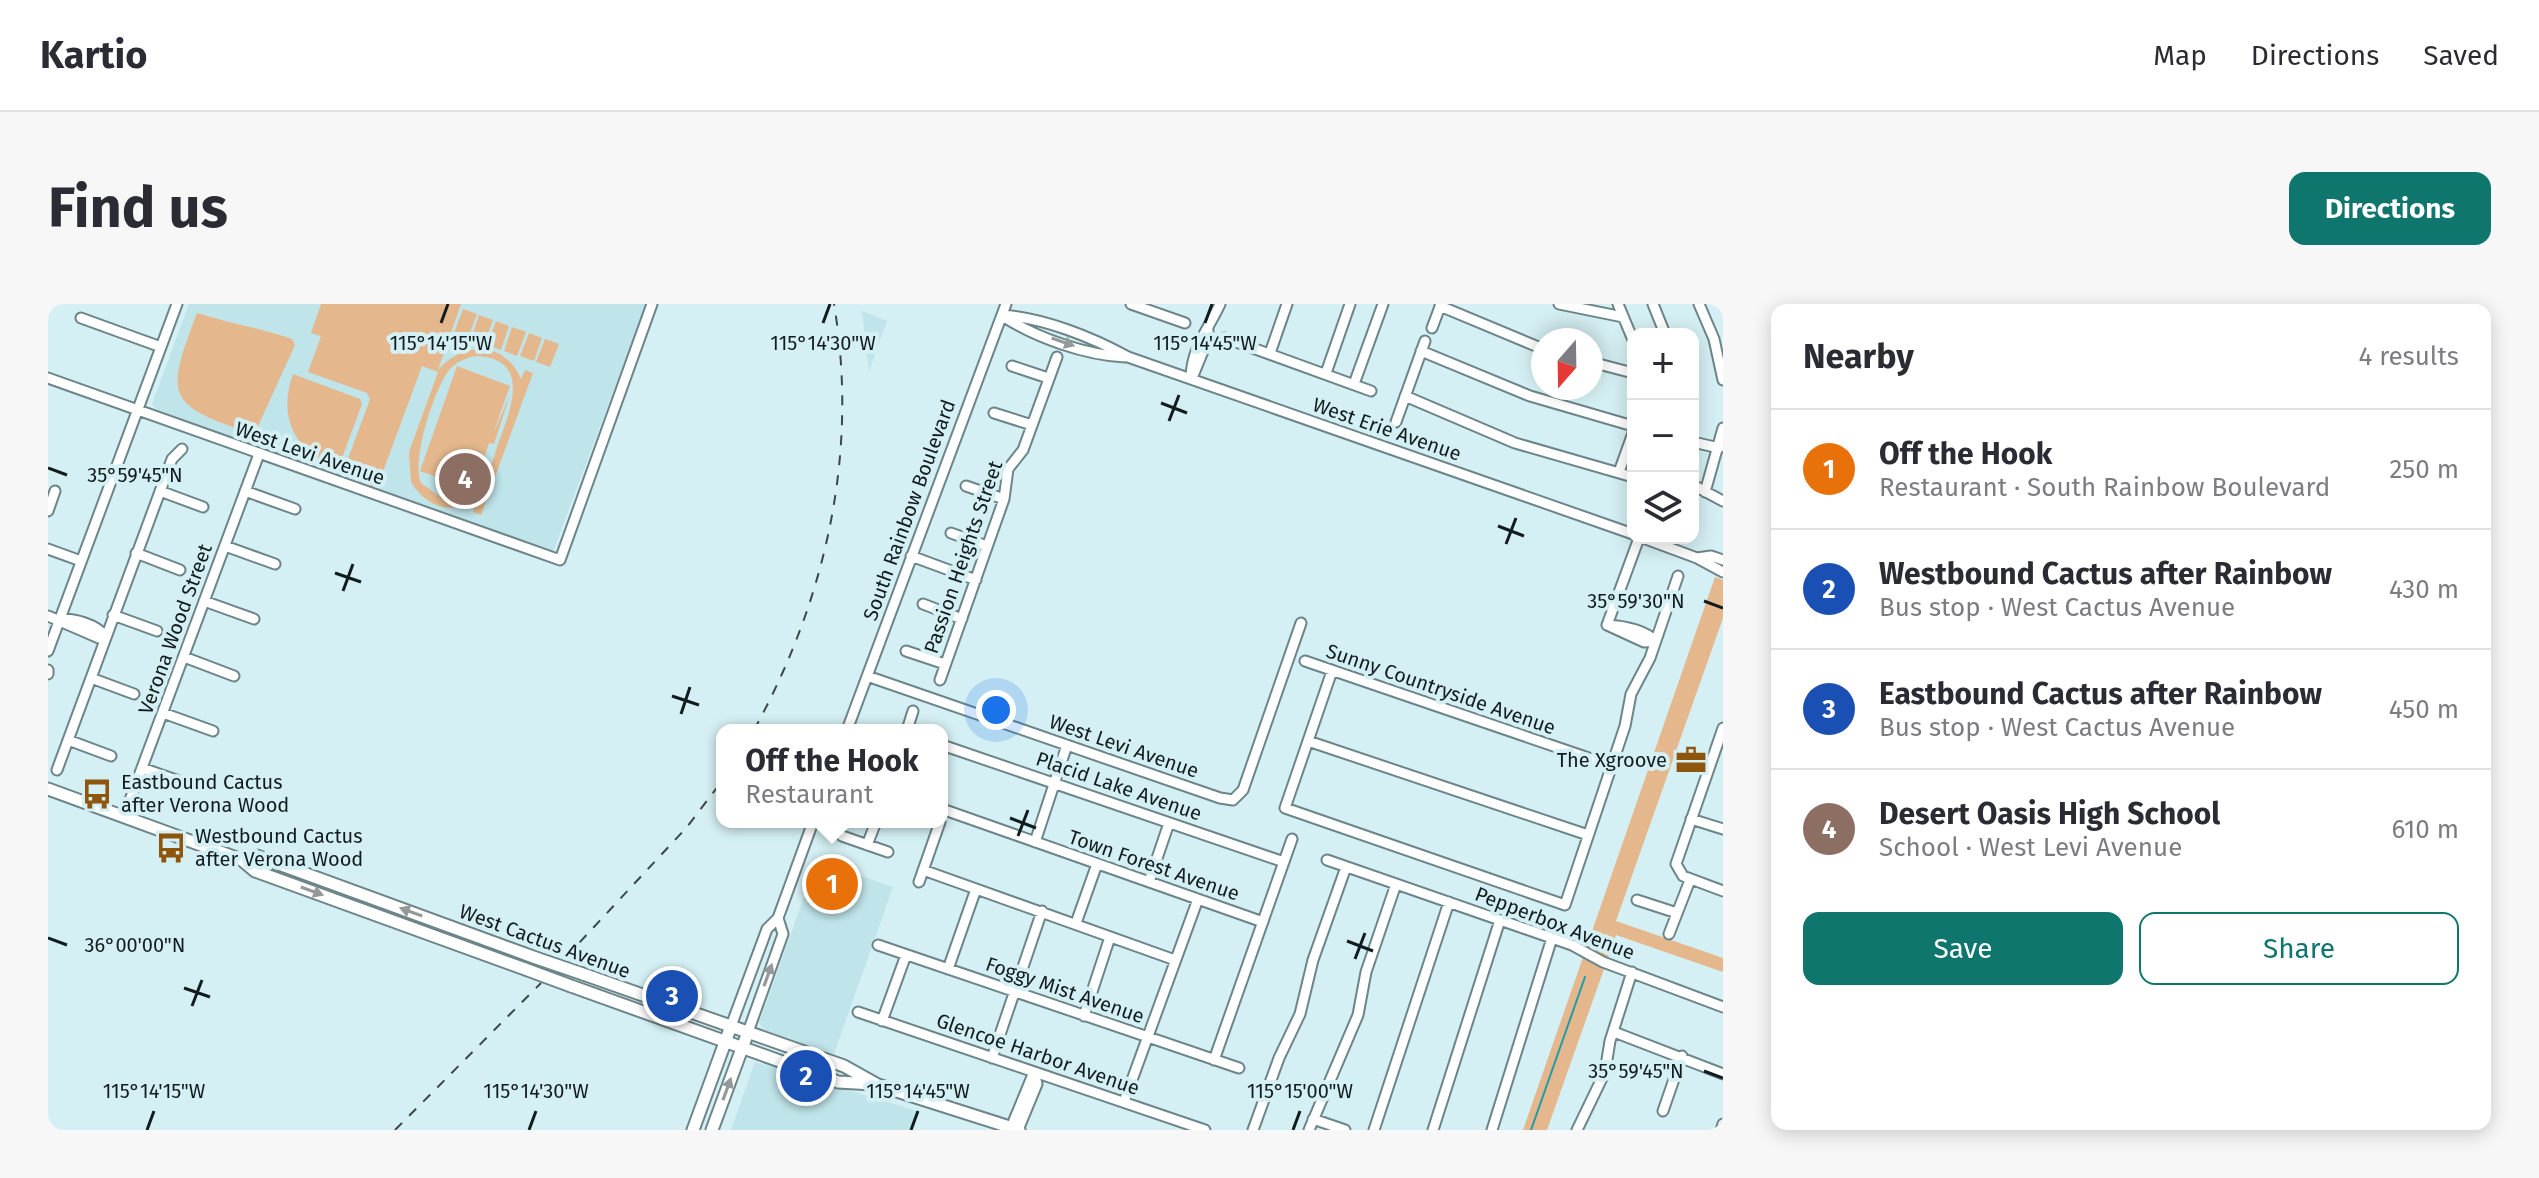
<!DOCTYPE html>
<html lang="en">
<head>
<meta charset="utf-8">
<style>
	:root { --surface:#fff; --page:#f7f7f7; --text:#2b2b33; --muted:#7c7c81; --line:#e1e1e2; --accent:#0f766e }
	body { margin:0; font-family:"Fira Sans",sans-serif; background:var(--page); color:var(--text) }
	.controls { position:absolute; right:24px; top:24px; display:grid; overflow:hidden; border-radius:16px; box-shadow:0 4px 20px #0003 }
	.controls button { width:72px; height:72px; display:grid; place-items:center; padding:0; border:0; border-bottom:2px solid var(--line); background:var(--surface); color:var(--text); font:40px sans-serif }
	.compass { position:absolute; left:1483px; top:24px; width:72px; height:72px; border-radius:50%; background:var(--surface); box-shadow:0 4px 20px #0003; rotate:200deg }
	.you { position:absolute; left:948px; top:406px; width:28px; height:28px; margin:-20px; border:6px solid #fff; border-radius:50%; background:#1a73e8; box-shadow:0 0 0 12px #1a73e833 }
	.badge { display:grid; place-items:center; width:52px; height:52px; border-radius:50%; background:var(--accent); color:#fff; font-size:26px; font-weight:700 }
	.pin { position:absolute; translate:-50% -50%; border:4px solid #fff; box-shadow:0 2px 8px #0006 }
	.popup { position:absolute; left:668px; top:420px; width:232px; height:104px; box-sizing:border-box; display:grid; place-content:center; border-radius:16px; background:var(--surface); filter:drop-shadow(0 2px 6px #0005); font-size:26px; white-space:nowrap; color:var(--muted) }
	.popup b { font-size:30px; color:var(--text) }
	.popup::after { content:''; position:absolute; left:50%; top:100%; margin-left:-16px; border:16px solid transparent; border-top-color:var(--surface) }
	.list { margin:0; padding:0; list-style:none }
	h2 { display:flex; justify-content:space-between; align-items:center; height:104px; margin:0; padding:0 32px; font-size:34px }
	h2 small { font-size:26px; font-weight:400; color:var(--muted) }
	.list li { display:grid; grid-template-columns:52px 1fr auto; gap:24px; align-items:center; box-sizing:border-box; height:120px; padding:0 32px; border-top:2px solid var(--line) }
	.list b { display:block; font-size:30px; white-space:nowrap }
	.list p { margin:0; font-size:26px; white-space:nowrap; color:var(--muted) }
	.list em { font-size:26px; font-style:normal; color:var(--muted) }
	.actions { display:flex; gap:16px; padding:24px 32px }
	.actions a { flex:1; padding:18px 0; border:2px solid var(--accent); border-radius:16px; text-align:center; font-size:28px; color:var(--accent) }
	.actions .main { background:var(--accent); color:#fff }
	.icon { flex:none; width:44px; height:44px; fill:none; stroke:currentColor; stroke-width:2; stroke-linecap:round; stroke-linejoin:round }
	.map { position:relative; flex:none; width:1675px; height:826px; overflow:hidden; border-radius:16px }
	header { display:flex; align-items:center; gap:48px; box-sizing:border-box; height:112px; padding:0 40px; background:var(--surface); border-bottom:2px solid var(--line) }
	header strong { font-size:38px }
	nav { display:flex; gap:44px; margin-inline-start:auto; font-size:28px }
	.intro { display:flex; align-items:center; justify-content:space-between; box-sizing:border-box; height:192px; padding:0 48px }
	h1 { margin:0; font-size:56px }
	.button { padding:20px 36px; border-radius:16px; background:var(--accent); color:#fff; font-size:28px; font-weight:700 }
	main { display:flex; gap:48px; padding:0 48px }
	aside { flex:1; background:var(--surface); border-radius:16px; box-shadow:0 4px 20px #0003 }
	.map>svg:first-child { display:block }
</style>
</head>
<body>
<header>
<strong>Kartio</strong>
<nav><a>Map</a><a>Directions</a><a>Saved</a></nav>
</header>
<div class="intro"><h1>Find us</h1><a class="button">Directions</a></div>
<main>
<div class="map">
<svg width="1675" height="826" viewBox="0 0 1675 826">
	<rect width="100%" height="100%" fill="#d5f0f4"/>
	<path fill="#bfe4e9" d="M141,0H598L505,248L109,106L104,100Z
		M814,7L839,17L821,67Z
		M769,557L845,583L786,750L718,727L711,719Z
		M707,758L869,807L862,826H683Z"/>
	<path fill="#e4b88c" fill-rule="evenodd" d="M273,0H413L390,66C415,37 456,36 473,75L477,66L485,69L433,211L425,208L428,197C403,211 378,203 363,178L361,148L390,68L374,62L329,184L294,171L322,95L319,89L260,68L273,32L263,29ZM428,52C485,54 462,108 450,140C445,154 441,174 430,185C421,195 408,197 395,195L373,179C363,156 386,86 401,66C408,58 417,54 428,52Z
		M415,5L429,10L420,34L406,29Z
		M149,9C180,19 212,24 244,35L247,41L206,131C119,100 116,96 149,9Z
		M431,11L445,16L436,40L423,35Z
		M448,17L461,22L453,46L439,41Z
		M464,23L478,28L469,52L456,47Z
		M481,29L494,34L486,57L472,52Z
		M497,35L511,40L502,63L488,58Z
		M409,62L462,82L445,130L462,91L446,140L441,139L425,186L372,167Z
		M245,70L312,95L314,100L290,165C248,149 229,114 245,70Z
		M1667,273L1675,276V314L1568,617L1675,654V668L1568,631L1499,826H1475Z"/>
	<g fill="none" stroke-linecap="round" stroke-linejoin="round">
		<path stroke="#1e9da9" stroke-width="2" d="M1483,826L1537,673"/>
		<g stroke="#6c8588" stroke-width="13">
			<path id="minor" d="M1083,0L1137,19
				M1511,0L1575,13
				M1570,0L1585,36
				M1605,0L1617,30
				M1651,0L1666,35L1675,76
				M1392,2L1495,45
				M954,11C996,14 1044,33 1080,53L1585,230
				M956,13C989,34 1037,51 1077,53
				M33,14L113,43
				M1384,24L1393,0
				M1177,34L1323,87
				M1373,47L1482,92L1585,122
				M1222,49L1239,0
				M1543,58L1585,69
				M964,62L1000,74
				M1278,69L1302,0
				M0,74L512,256L604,0
				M1144,74L1160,35V25
				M1143,75C1143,45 1160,26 1172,0
				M1306,80L1335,0
				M1357,92L1467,139L1585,173
				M946,109L984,121
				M1348,118L1377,37
				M1645,138L1671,144
				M1571,168L1585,129
				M1645,181L1675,197
				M918,182L956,195
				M112,187L155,203
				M197,187L247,205
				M1657,188L1675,124
				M0,207L7,187
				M903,229L939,242
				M1595,234L1649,254L1675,268
				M177,242L227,260
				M0,245L33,257
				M88,249L132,266
				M863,252L928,276
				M1649,254L1663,252L1675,256
				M156,297L206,315
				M875,300L914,315
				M65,311L109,327
				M0,312L51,334L57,332
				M11,316C25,313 49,321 57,332
				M1559,321L1591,234
				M1559,321L1596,338L1608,337
				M1559,321C1576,322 1595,325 1608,337
				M0,347L129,0
				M858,347L897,360
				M136,353L186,372
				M1257,357L1564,462
				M0,366V370
				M1284,367L1237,504L1517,601L1577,422L1583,390L1602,354L1630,272
				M819,372L1172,494L1185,496L1195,486L1253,319
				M43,374L86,390
				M892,376L956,195L960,165L975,146L1009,53
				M115,409L165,427
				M1675,424L1628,560L1635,572L1675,587
				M799,426L958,0
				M859,426L865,407
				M20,436L63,452
				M1260,437L1540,531
				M894,441L1236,558
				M94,464L145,482
				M9,466L124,155L134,145
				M894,505L1215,618
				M76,512L211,150
				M1643,515L1675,525
				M794,532L840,548
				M987,538L1019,441
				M819,541L828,518
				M1279,556L1524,641L1555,658L1675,703
				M875,566L1127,656
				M871,578L892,518
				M1101,578L1121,519
				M1589,596L1629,609
				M1028,619L1049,560
				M1621,630L1642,576
				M830,641L1191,764
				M900,665L928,585
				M810,708L1157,826
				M1036,712L1062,633
				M834,717L858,651
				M683,722L719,625L730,614L765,518
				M700,728L735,630L730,614
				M1566,728L1675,770
				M944,754L994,607
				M1166,756L1244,535
				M1076,798L1150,595
				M1615,807L1634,752
				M1265,815L1297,826
				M962,826L986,768
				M970,826L989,780L986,768
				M1205,826L1231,754L1252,710L1265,656L1298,563
				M1261,826L1310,711L1318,668L1348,580
				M1326,826L1401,598
				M1385,826L1452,616
				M1444,826L1504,634
				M1529,826L1557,768L1562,737L1584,668
				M1673,826L1675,820"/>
		</g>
		<g stroke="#6c8588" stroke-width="15">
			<path id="major" d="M0,485L194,556L207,567L477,665
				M194,556L209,552L488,654
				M535,670L796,762L830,781L971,826
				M523,682L790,778L825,780
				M645,826L683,722
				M664,826L700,728"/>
		</g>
		<use href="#minor" stroke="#fff" stroke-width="9"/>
		<use href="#major" stroke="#fff" stroke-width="11"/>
		<path stroke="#3a474a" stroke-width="2" stroke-dasharray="10 10" stroke-linecap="butt" d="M706,426C778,295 811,149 786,0
			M518,653L639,523L674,477
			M347,826L493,679"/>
		<g stroke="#6c8588" stroke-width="15" stroke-linecap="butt">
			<path id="major-bridge" d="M488,654L535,670
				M477,665L523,682"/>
		</g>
		<use href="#major-bridge" stroke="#fff" stroke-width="11"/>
	</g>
	<defs><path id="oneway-solid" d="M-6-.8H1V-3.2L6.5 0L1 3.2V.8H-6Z" transform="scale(2)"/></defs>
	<g fill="#94999a">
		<use href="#oneway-solid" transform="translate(1015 38) rotate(19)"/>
		<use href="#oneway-solid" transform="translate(264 587) rotate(20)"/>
		<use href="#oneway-solid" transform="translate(363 608) rotate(-160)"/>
		<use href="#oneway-solid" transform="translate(720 671) rotate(-70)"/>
		<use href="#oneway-solid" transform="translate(679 785) rotate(-70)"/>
	</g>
	<path fill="none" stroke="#121c1e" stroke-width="3" d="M393,19L400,0M775,19L782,0M1157,19L1164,0M1113,99L1139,109M1121,117L1131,91M0,164L19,171M1450,222L1476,232M1458,240L1468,214M287,269L313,278M295,287L305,260M1656,297L1675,304M624,392L651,401M633,410L642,383M962,514L988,524M970,532L980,506M0,634L19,641M1299,637L1325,647M1307,655L1317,629M136,684L162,693M144,702L154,676M1656,767L1675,774M99,826L106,807M481,826L488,807M863,826L870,807M1245,826L1252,807"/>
	<defs>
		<g id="office-bare" transform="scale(2.4)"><path d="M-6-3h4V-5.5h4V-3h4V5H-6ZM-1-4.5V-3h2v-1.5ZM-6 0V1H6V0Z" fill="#8e560c" stroke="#d5f0f4" stroke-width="2.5" paint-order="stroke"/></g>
		<g id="bus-bare" transform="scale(2.4)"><path d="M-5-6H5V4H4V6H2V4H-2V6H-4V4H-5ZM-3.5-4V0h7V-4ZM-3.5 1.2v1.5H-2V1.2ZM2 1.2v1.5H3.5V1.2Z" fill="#8e560c" stroke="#d5f0f4" stroke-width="2.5" paint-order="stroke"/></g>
	</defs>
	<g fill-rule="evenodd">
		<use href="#office-bare" x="1643" y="456"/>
		<use href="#bus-bare" x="49" y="490"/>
		<use href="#bus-bare" x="123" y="544"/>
	</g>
	<g text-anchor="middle" stroke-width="8" stroke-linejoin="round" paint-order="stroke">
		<g font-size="20" fill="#121c1e" stroke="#d5f0f4">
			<text transform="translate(1339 125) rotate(19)" y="7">West Erie Avenue</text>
			<text transform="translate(262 149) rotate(19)" y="7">West Levi Avenue</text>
			<text transform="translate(861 206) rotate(-70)" y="7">South Rainbow Boulevard</text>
			<text transform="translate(915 253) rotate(-71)" y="7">Passion Heights Street</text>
			<text transform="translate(127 325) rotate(-70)" y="7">Verona Wood Street</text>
			<text transform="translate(1393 385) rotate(19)" y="7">Sunny Countryside Avenue</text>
			<text transform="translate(1076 442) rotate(19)" y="7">West Levi Avenue</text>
			<text transform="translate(1071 482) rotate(19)" y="7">Placid Lake Avenue</text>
			<text transform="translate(1106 561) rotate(19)" y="7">Town Forest Avenue</text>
			<text transform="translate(1507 619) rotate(21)" y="7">Pepperbox Avenue</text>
			<text transform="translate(497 637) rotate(20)" y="7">West Cactus Avenue</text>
			<text transform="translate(1017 686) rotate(19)" y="7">Foggy Mist Avenue</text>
			<text transform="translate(990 750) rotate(19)" y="7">Glencoe Harbor Avenue</text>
		</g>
		<g font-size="20" fill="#121c1e" stroke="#d5f0f4" text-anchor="start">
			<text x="1619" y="463" text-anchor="end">The Xgroove</text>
			<text x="73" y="485">Eastbound Cactus<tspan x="73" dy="23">after Verona Wood</tspan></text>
			<text x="147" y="539">Westbound Cactus<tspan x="147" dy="23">after Verona Wood</tspan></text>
		</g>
	</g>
	<g font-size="20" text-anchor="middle" fill="#121c1e" stroke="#d5f0f4" stroke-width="8" stroke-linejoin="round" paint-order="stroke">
		<text x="393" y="46">115°14'15"W</text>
		<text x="775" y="46">115°14'30"W</text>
		<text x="1157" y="46">115°14'45"W</text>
		<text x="87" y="178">35°59'45"N</text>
		<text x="1588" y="304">35°59'30"N</text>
		<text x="87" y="648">36°00'00"N</text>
		<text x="1588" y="774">35°59'45"N</text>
		<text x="106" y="794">115°14'15"W</text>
		<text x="488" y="794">115°14'30"W</text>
		<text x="870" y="794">115°14'45"W</text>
		<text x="1252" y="794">115°15'00"W</text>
	</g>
</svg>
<div class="controls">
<button>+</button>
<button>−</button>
<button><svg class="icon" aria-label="layers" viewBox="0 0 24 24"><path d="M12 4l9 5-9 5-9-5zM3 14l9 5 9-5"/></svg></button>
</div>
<svg class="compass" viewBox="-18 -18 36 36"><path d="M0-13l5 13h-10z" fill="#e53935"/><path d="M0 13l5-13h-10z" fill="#7c7c81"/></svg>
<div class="you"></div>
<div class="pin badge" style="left:784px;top:580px;background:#e8710a">1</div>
<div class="popup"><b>Off the Hook</b>Restaurant</div>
<div class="pin badge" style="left:758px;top:772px;background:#1a4fb4">2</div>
<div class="pin badge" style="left:624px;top:692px;background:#1a4fb4">3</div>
<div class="pin badge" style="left:417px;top:175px;background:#8d6e63">4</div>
</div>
<aside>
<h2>Nearby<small>4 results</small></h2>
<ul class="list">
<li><span class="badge" style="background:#e8710a">1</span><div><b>Off the Hook</b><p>Restaurant · South Rainbow Boulevard</p></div><em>250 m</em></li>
<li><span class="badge" style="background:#1a4fb4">2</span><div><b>Westbound Cactus after Rainbow</b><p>Bus stop · West Cactus Avenue</p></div><em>430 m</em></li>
<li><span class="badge" style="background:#1a4fb4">3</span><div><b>Eastbound Cactus after Rainbow</b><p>Bus stop · West Cactus Avenue</p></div><em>450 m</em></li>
<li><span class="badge" style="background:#8d6e63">4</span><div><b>Desert Oasis High School</b><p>School · West Levi Avenue</p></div><em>610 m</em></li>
</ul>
<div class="actions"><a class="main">Save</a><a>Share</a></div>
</aside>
</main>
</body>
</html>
